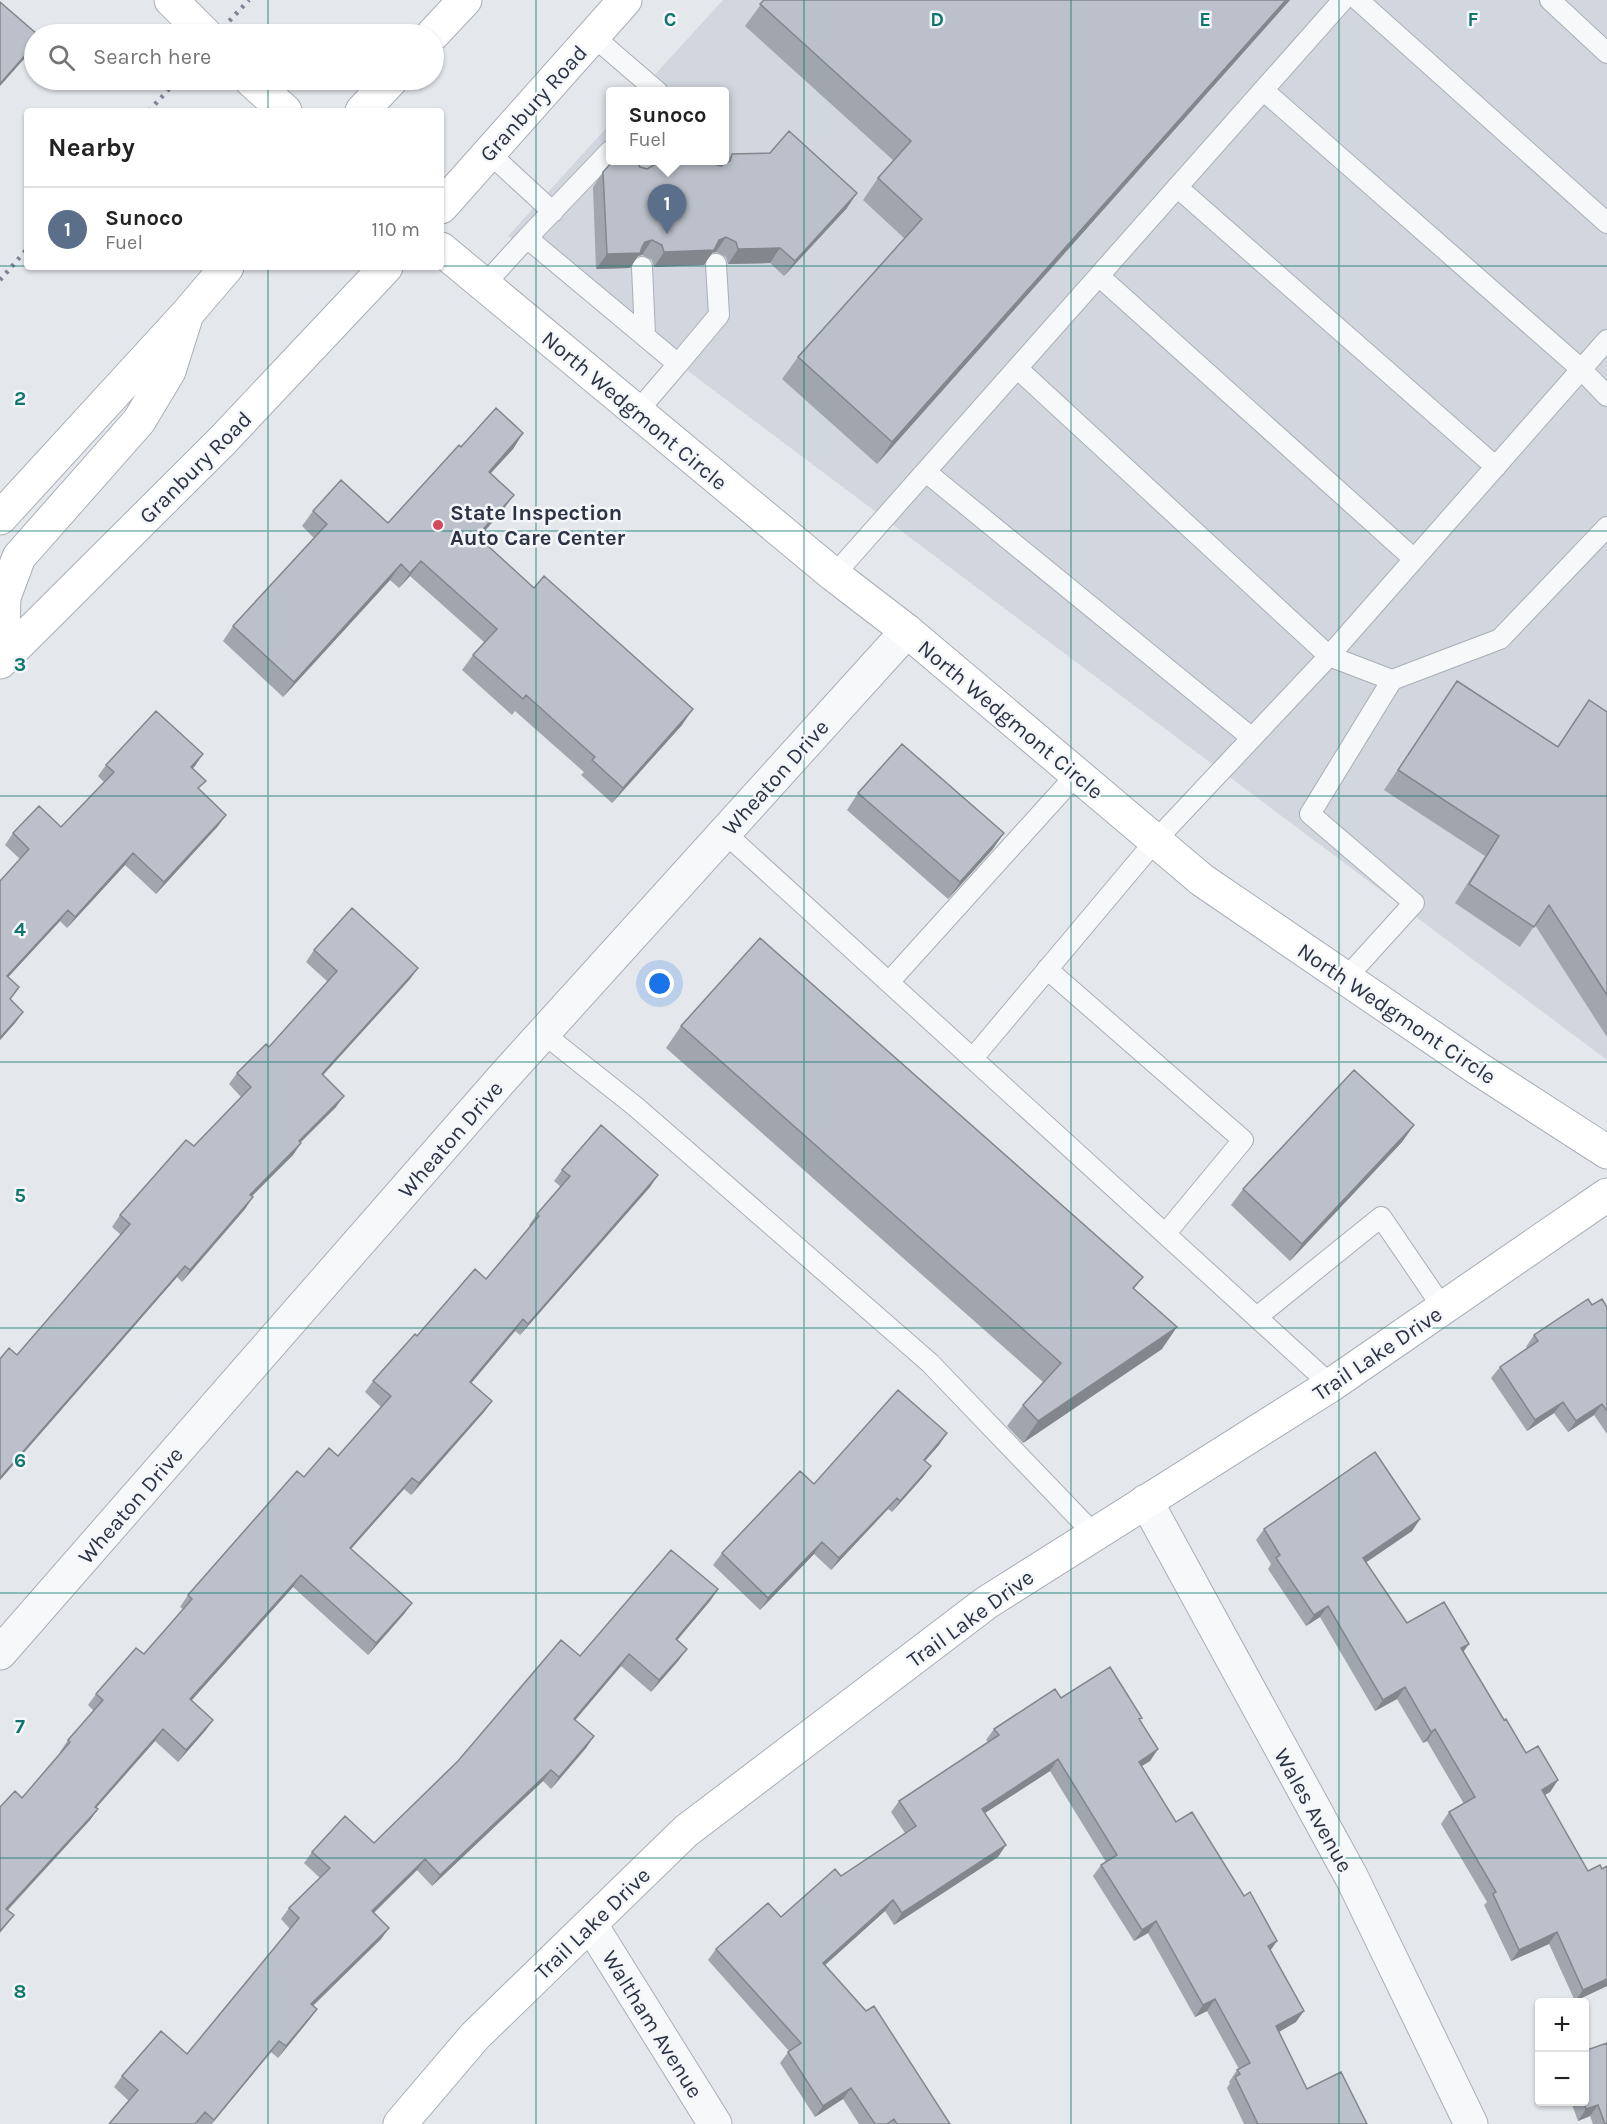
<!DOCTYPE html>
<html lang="en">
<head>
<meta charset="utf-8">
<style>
	:root { --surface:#fff; --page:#f6f6f6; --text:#222; --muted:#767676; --line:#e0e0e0; --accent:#b45309 }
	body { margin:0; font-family:Karla,sans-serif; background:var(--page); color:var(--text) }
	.controls { position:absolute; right:18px; bottom:18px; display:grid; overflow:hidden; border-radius:6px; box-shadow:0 2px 4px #0004 }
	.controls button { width:54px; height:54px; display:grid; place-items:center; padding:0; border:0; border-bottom:2px solid var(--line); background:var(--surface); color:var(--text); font:30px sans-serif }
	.you { position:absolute; left:660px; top:984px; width:21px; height:21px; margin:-15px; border:4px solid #fff; border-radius:50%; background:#1a73e8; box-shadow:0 0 0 9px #1a73e833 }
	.badge { display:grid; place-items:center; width:39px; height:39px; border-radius:50%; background:var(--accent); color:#fff; font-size:20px; font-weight:700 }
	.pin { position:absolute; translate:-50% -50px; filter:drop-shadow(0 2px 3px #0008) }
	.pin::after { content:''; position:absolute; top:32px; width:21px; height:18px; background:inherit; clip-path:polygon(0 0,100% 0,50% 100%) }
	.popup { position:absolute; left:606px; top:87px; width:123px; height:78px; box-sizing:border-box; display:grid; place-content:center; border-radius:6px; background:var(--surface); filter:drop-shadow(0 2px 4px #0005); font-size:20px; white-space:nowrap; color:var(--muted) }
	.popup b { font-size:22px; color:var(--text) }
	.popup::after { content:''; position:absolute; left:50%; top:100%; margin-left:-12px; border:12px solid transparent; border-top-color:var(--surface) }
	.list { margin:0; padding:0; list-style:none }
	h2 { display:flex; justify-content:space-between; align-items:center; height:78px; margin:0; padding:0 24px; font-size:26px }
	h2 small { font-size:20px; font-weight:400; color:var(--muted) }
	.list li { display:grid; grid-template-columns:39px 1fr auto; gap:18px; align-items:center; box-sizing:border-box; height:84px; padding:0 24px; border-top:2px solid var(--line) }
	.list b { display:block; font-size:22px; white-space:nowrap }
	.list p { margin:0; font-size:20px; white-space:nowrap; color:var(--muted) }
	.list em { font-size:20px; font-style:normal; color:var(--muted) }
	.icon { flex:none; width:33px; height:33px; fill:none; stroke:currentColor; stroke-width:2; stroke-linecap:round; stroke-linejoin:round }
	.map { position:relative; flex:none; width:1607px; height:2124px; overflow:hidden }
	.search { position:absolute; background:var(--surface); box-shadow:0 2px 4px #0004; left:24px; top:24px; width:420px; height:66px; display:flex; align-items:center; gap:15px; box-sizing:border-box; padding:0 21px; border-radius:33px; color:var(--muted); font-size:22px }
	.panel { position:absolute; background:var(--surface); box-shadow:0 2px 4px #0004; left:24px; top:108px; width:420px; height:162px; border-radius:6px }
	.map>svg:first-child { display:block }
</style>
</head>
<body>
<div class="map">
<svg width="1607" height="2124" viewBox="0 0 1607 2124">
	<rect width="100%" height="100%" fill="#e4e7ec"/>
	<path fill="#d2d6de" d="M723,0H1607V1060L508,236L610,124V160H724V92L640,91Z"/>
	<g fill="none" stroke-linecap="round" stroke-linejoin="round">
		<g stroke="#a9aeb7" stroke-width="22">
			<path id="lane" d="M1358,0L1607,223
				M1550,0L1607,53
				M593,36L658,92
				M1263,90L1581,369L1607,396
				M489,153L553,212
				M1177,187L1496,467
				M527,238L610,151
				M642,267L645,335
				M1099,276L1414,559
				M484,285L527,238L678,364L637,412
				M678,364L719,315L716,264
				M1017,368L1329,656L1392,680
				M926,472L1252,738
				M834,575L1343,0
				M725,833L1331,1385
				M1047,969L1243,1140L1166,1233
				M1346,978L1414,903L1310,814L1392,680L1500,639L1607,527
				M889,982L1077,774
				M544,1034L636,1107L930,1363L1094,1534
				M973,1058L1156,840L1329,656L1607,340
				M1257,1317L1381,1217L1443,1308"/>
		</g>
		<g stroke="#a9aeb7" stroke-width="35">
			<path id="street" d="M1146,1501L1352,1878L1471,2124
				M0,1653L500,1081L907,631
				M591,1925L715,2124"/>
		</g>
		<g stroke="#a9aeb7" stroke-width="35">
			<path id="secondary" d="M171,0L205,34
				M433,34L465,0
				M251,80L285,111
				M362,111L391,80
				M441,207L625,0
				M441,249L834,575L907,631L1202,880L1477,1068L1607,1152
				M0,518L187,314L227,267
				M2,660L4,597L19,557L139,421L169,371L187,314
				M0,662L222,441L386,267
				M400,2124L475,2036L686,1831L986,1603L1331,1385L1607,1195"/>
		</g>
		<use href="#lane" stroke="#f7f8fa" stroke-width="20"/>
		<use href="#street" stroke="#f7f8fa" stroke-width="33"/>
		<use href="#secondary" stroke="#fff" stroke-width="33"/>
		<path stroke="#7d8696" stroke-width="4.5" stroke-dasharray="3 6" stroke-linecap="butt" d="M217,34L249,0
			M149,111L177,80
			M0,280L27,249"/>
	</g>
	<path fill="#a1a5ae" d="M764,0H1290L877,464L782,379L798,357L905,239L863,200L878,178L894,161L745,26Z
		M732,154L847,208L784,276L770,263L728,264L726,257L716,252L712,253L704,265L654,267L652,260L642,255L638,256L630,268L596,269L593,187L603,172L640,167L647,169L652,166L656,160H712L714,164L721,166L726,163Z
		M523,433L513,449L491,473L503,510L479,538L682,725L612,803L581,775L584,772L515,711L512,715L462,670L473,655L484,642L410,576L399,588L390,580L283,697L223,641L233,626L314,538L302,526L313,511L388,523L461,447Z
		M1457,681L1557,747L1589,700L1607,712V1037L1535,925L1520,947L1455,903L1485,856L1384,790Z
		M203,754L193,768L199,790L226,815L218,826L156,894L125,865L67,928L60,921L8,977L10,999L23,1012L15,1023L0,1040L20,859L5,845L13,833L61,827L104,782L98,776L106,765Z
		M858,793L1004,833L992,850L948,899L847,810Z
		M314,950L418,968L410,979L323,1075L336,1107L300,1142L301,1143L293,1155L252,1196L245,1209L182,1282L177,1277L0,1480V1359L17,1355L121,1235L112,1227L120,1215L194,1146L241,1097L229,1084L237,1073L269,1047L328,982L306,962Z
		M681,1026L1143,1277L1134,1289L1162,1349L1023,1443L1007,1426L1023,1405L1043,1382L666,1048Z
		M601,1125L658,1175L650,1187L520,1335L515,1331L471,1383L492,1401L484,1412L411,1495L404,1489L351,1549L412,1603L404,1614L368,1655L293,1587L191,1701L213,1720L205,1731L178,1762L155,1741L96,1808L98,1809L90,1820L8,1910L14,1915L0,1933V1807L15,1791L22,1798L61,1753L60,1752L68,1740L94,1711L88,1705L96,1694L136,1648L144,1654L183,1609L180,1607L188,1595L297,1471L304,1477L329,1448L338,1456L381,1407L365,1392L373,1381L415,1334L417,1336L475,1269L486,1279L530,1226L529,1225L537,1214L561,1187L554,1181L562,1170Z
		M1414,1125L1402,1142L1290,1261L1231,1205L1243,1189Z
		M1592,1305L1607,1307V1434L1594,1415L1568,1432L1554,1413L1527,1431L1491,1378L1500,1367L1527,1348L1526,1347L1534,1335Z
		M947,1433L939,1445L925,1461L931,1466L923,1477L892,1512L888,1509L831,1570L814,1554L760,1610L713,1565L722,1553Z
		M1420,1519L1412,1531L1366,1562L1407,1623L1463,1652L1504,1720L1526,1753L1558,1780L1550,1792L1544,1795L1607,1986L1575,2001L1549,1944L1511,1961L1484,1905L1487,1902L1441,1824L1449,1812L1464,1804L1427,1741L1423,1743L1397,1699L1375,1711L1320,1617L1306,1626L1268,1569L1271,1564L1256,1540L1264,1529Z
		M718,1589L710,1601L677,1640L679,1660L651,1692L621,1666L575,1720L594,1736L586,1748L551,1789L543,1781L432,1886L417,1870L374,1913L389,1928L381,1939L313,2006L317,2009L309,2020L278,2058L271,2052L212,2124H198L129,2101L114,2087L122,2076L187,2054L290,1929L281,1919L289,1908L320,1878L304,1863L312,1852L374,1843L580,1656Z
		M1061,1698L1140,1721L1158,1749L1150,1761L1141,1766L1176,1822L1244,1896L1277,1941L1270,1951L1296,2022L1279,2032L1307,2089L1367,2124H1244L1227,2088L1230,2083L1229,2082L1237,2070L1239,2069L1207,2011L1195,2017L1148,1933L1134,1941L1093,1876L1101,1865L1106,1862L1050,1771L985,1813L998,1857L894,1925L885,1911L825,1965L950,2124H859L843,2099L815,2117L780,2063L789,2051L708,1960L716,1949L781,1917L905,1833L891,1812L899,1801L988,1742L986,1740L994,1729Z
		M1607,2043V2124H1593L1590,2116L1578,2121L1571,2102H1584Z"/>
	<path fill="#83868d" d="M1286,0H1290L877,464L892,442Z
		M34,45L33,49L0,86V84Z
		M857,193L847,208L784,276L795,261Z
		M726,237L716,252L712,253L704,265L654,267L664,252Z
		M652,240L642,255L638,256L630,268L596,269L607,254Z
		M780,248L770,263L728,264L738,249Z
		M523,433L513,449L478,487L489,472Z
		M514,495L503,510L466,552L477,536Z
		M421,561L410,576L399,588L410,573Z
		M401,564L390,580L283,697L294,682Z
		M693,709L682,725L612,803L623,788Z
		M203,754L195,766L183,778L191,767Z
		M226,815L218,826L156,894L164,882Z
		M1004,833L992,850L948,899L960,882Z
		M133,853L125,865L67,928L75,917Z
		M68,910L60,921L0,986L7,976Z
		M418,968L410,979L314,1085L322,1074Z
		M23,1012L15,1023L0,1040V1038Z
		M344,1096L336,1107L291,1152L299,1141Z
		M1414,1125L1402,1142L1290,1261L1302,1244Z
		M301,1143L293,1155L242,1206L250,1195Z
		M658,1175L650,1187L520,1335L528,1324Z
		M253,1197L245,1209L182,1282L190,1270Z
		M185,1266L177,1277L0,1480V1478Z
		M523,1319L515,1331L462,1394L470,1382Z
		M1177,1327L1162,1349L1023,1443L1038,1421Z
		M492,1401L484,1412L411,1495L419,1483Z
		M1563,1402L1554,1413L1527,1431L1535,1420Z
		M1602,1404L1594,1415L1568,1432L1576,1421Z
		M947,1433L939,1445L916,1471L924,1460Z
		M931,1466L923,1477L892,1512L900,1501Z
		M412,1478L404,1489L342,1559L350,1548Z
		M897,1498L888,1509L831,1570L839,1558Z
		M1420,1519L1412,1531L1355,1570L1363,1558Z
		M822,1542L814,1554L760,1610L768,1598Z
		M301,1575L293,1587L182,1711L190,1699Z
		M718,1589L710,1601L668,1651L676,1639Z
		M412,1603L404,1614L368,1655L376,1643Z
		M1328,1606L1320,1617L1306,1626L1314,1615Z
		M1469,1644L1461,1655V1648Z
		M687,1649L679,1660L651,1692L659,1680Z
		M629,1654L621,1666L566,1731L574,1719Z
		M1405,1687L1397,1699L1375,1711L1383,1700Z
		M213,1720L205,1731L178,1762L186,1750Z
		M163,1729L155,1741L87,1818L95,1807Z
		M1435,1729L1427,1741L1423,1743L1431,1732Z
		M594,1736L586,1748L551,1789L559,1777Z
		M1158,1749L1150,1761L1131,1773L1139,1762Z
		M1058,1759L1050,1771L974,1820L982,1809Z
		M551,1770L543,1781L432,1886L440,1875Z
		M1558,1780L1550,1792L1533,1802L1542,1790Z
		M98,1809L90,1820L0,1918L6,1909Z
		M1006,1845L998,1857L894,1925L902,1913Z
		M425,1859L417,1870L364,1922L372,1911Z
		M893,1900L885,1911L815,1974L823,1963Z
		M1156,1921L1148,1933L1134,1941L1142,1930Z
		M389,1928L381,1939L303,2015L311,2004Z
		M1557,1932L1549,1944L1511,1961L1519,1950Z
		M1277,1941L1269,1952L1268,1946Z
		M1607,1979V1986L1575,2001L1583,1990Z
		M1215,1999L1207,2011L1195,2017L1203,2005Z
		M317,2009L309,2020L278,2058L286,2046Z
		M1304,2011L1296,2022L1268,2038L1276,2026Z
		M279,2041L271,2052L211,2124L214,2120Z
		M851,2088L843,2099L815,2117L823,2106Z
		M1598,2105L1590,2116L1578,2121L1586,2109Z"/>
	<path fill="#bbc0ca" stroke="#83868d" stroke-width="1.5" d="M764,0H1286L892,442L798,357L922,219L878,178L911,141L760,4Z
		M0,2L37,34H34V45L0,84Z
		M789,131L857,193L795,261L780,248L738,249L736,242L726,237L719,240L714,250L664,252L662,245L652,240L645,242L642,247L640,253L607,254L603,172L614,160H636L640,167L647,169L656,164L657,160H712L714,164L721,166L730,161L732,154L770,153Z
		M496,408L523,433L489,472L514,495L477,536L534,588L544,576L693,709L623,788L592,760L595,757L526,695L523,699L473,655L497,629L421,561L410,573L401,564L294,682L233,626L327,524L313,511L341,480L388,523L459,445L461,447Z
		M1457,681L1558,747L1589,700L1607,712V995L1549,905L1534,927L1469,884L1499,836L1398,770Z
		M156,711L203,754L191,767L206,781L198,788L226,815L164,882L133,853L75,917L68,910L7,976L19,987L10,999L23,1012L0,1038V881L29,849L13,833L39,806L61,827L114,772L106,765Z
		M902,744L1004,833L960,882L858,793Z
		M352,908L418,968L322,1074L344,1096L299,1141L301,1143L250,1195L253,1197L190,1270L185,1266L0,1478V1359L9,1348L17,1355L130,1224L120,1215L186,1140L194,1146L251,1087L237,1073L266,1044L269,1047L337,971L314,950Z
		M760,938L1143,1277L1133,1288L1177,1327L1038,1421L1023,1405L1061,1363L681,1026Z
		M1354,1070L1414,1125L1302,1244L1243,1189Z
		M601,1125L658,1175L528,1324L523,1319L470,1382L492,1401L419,1483L412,1478L350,1548L412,1603L376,1643L301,1575L190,1699L213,1720L186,1750L163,1729L95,1807L98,1809L6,1909L14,1915L0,1931V1807L15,1791L22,1798L70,1742L68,1740L103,1700L96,1694L136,1648L144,1654L192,1599L188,1595L297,1471L304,1477L329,1448L338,1456L391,1396L373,1381L415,1334L417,1336L475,1269L486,1279L539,1216L537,1214L570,1176L562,1170Z
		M1588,1299L1592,1305L1602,1299L1607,1307V1411L1602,1404L1576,1421L1563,1402L1535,1420L1500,1367L1538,1341L1534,1335Z
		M898,1390L947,1433L924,1460L931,1466L900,1501L897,1498L839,1558L822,1542L768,1598L722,1553L800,1471L814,1484Z
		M1375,1452L1420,1519L1363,1558L1407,1623L1444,1602L1469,1644L1461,1648L1504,1720L1506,1719L1526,1753L1538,1746L1558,1780L1542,1790L1588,1871L1600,1865L1602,1869L1607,1866V1979L1583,1990L1557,1932L1519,1950L1493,1894L1496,1892L1449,1812L1475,1797L1435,1729L1431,1732L1405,1687L1383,1700L1328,1606L1314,1615L1276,1558L1280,1555L1264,1529Z
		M671,1550L718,1589L676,1639L687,1649L659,1680L629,1654L574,1719L594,1736L559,1777L551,1770L440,1875L425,1859L372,1911L389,1928L311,2004L317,2009L286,2046L279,2041L214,2120L205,2112L195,2124H109L138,2090L122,2076L161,2031L187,2054L299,1918L289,1908L330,1868L312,1852L345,1816L374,1843L458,1761L561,1640L580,1656Z
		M1110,1667L1142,1718L1139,1719L1158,1749L1139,1762L1176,1822L1192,1812L1244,1896L1250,1892L1277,1941L1268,1946L1304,2011L1276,2026L1307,2089L1341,2072L1367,2124H1258L1235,2077L1240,2074L1237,2070L1250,2063L1215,1999L1203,2005L1156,1921L1142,1930L1101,1865L1117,1855L1058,1759L982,1809L1006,1845L902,1913L893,1900L823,1963L866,2011L874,2006L950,2124H897L894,2119L887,2124H875L851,2088L823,2106L788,2052L801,2043L716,1949L768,1903L781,1917L835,1869L841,1876L916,1826L899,1801L999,1735L994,1729L1055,1689L1061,1698Z
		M1607,2043V2124H1605L1598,2105L1586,2109L1583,2102H1584V2051Z"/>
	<path fill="none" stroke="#0f766e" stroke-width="1.5" stroke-opacity="0.55" d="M268,0V34M536,0V2124M804,0V2124M1071,0V2124M1339,0V2124M268,80V111M0,266H27M441,266H1607M268,267V2124M0,531H1607M0,796H1607M0,1062H1607M0,1328H1607M0,1593H1607M0,1858H1607"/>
	<circle fill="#d1495b" stroke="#f4f6f9" stroke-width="2" cx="438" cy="525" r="6"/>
	<g text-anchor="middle" stroke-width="5" stroke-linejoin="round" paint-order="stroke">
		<g font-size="22" fill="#2b3445" stroke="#f4f6f9">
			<text transform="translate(533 103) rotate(-48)" y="8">Granbury Road</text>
			<text transform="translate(635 410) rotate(40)" y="8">North Wedgmont Circle</text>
			<text transform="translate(195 467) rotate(-45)" y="8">Granbury Road</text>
			<text transform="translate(1011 719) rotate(40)" y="8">North Wedgmont Circle</text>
			<text transform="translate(775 777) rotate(-48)" y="8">Wheaton Drive</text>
			<text transform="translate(1397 1013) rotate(34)" y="8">North Wedgmont Circle</text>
			<text transform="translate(450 1139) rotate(-49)" y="8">Wheaton Drive</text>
			<text transform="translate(1377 1353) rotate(-34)" y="8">Trail Lake Drive</text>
			<text transform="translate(130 1505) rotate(-49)" y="8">Wheaton Drive</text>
			<text transform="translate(970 1618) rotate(-36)" y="8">Trail Lake Drive</text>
			<text transform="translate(1314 1810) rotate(61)" y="8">Wales Avenue</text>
			<text transform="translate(592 1923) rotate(-44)" y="8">Trail Lake Drive</text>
			<text transform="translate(653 2024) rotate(58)" y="8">Waltham Avenue</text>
		</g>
		<g font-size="22" font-weight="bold" fill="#2b3445" stroke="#f4f6f9" text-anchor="start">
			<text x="450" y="520">State Inspection<tspan x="450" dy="25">Auto Care Center</tspan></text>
		</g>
	</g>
	<g font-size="20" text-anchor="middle" font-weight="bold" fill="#0f766e" stroke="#f4f6f9" stroke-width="5" stroke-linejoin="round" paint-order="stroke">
		<text x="670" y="26">C</text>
		<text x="937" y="26">D</text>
		<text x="1205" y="26">E</text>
		<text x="1473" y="26">F</text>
		<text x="20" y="405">2</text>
		<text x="20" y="671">3</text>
		<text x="20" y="936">4</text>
		<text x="20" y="1202">5</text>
		<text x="20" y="1467">6</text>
		<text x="20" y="1733">7</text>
		<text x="20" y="1998">8</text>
	</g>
</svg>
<div class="controls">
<button>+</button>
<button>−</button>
</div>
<div class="you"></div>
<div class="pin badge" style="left:667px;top:234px;background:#5c6f8a">1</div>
<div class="popup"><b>Sunoco</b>Fuel</div>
<div class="search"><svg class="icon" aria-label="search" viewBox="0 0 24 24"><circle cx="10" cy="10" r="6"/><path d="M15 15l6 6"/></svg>Search here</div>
<section class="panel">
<h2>Nearby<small></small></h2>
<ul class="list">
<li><span class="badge" style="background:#5c6f8a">1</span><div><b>Sunoco</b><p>Fuel</p></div><em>110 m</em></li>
</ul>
</section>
</div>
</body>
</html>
